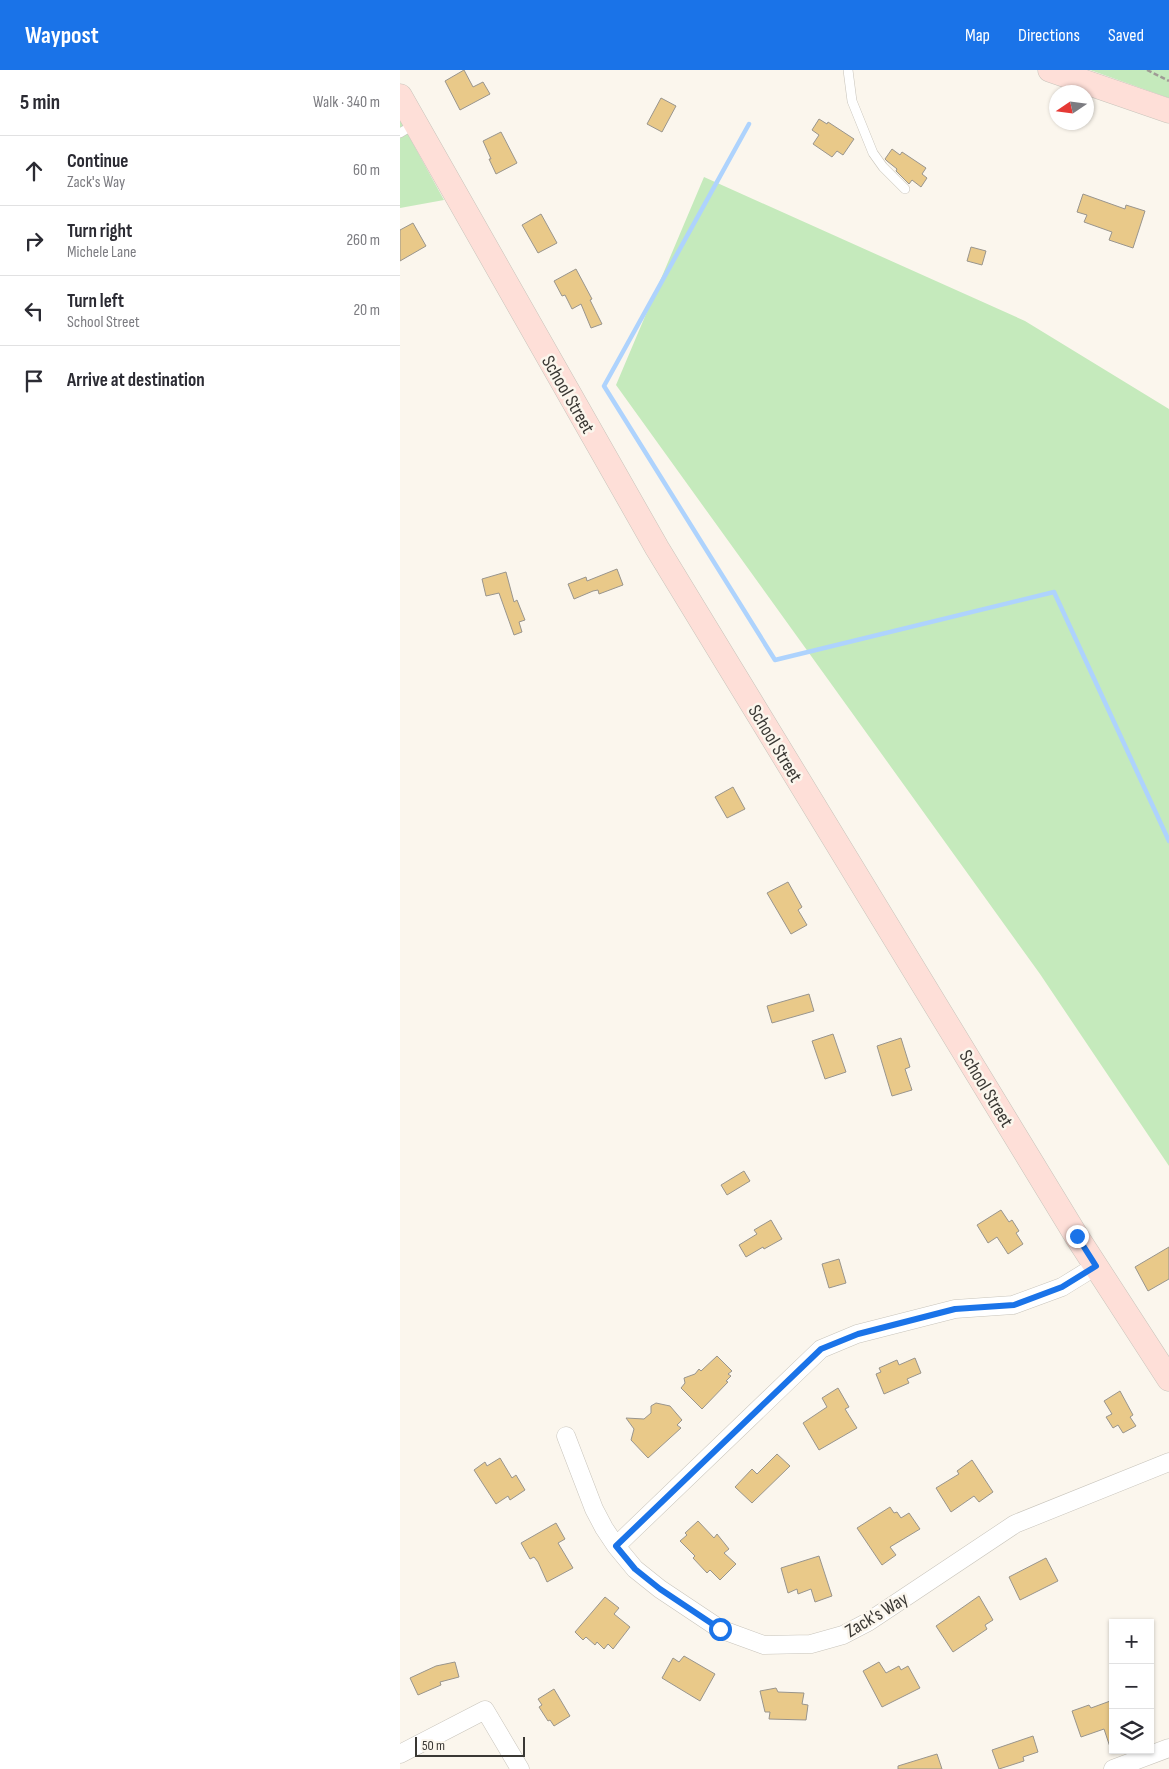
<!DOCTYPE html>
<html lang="en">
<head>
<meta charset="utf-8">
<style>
	:root { --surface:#fff; --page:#f2f2f3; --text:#2b2b33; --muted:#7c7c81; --line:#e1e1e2; --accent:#1a73e8 }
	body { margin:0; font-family:"Sofia Sans Condensed",sans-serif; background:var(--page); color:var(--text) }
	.controls { position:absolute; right:15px; bottom:15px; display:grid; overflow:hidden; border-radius:0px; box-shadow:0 1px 4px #0004 }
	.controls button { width:45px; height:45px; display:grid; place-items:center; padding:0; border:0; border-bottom:1px solid var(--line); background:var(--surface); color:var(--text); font:25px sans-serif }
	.compass { position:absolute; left:649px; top:15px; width:45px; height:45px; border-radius:50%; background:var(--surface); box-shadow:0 1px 4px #0004; rotate:257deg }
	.scale { position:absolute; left:15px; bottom:12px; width:110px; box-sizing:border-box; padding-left:5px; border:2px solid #3a3834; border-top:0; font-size:14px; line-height:18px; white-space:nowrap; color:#3a3834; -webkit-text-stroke:4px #fbf6ed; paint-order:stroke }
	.stop { position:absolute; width:15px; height:15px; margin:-11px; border:4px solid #1a73e8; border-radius:50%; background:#fff }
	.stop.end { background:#1a73e8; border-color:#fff; box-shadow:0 1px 5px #0008 }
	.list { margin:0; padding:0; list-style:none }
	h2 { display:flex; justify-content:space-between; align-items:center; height:65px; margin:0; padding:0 20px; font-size:21px }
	h2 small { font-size:16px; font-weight:400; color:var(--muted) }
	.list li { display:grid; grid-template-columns:32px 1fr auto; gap:15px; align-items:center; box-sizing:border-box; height:70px; padding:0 20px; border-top:1px solid var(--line) }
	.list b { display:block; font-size:19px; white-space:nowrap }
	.list p { margin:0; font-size:16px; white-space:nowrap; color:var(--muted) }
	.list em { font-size:16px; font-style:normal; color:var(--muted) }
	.icon { flex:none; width:28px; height:28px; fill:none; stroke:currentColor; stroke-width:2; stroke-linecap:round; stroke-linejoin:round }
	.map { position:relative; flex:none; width:769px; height:1699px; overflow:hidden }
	header { display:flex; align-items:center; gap:30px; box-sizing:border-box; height:70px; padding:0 25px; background:var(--accent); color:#fff }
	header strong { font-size:24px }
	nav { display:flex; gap:28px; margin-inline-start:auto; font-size:18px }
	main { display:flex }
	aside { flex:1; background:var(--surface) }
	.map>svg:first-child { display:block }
</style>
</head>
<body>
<header>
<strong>Waypost</strong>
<nav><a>Map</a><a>Directions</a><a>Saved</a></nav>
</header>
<main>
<aside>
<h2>5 min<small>Walk · 340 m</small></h2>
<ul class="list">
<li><svg class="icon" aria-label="ahead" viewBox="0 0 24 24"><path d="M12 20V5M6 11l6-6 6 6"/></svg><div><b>Continue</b><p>Zack's Way</p></div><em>60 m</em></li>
<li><svg class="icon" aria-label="right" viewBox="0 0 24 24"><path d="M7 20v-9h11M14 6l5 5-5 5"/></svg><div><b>Turn right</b><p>Michele Lane</p></div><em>260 m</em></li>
<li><svg class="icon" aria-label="left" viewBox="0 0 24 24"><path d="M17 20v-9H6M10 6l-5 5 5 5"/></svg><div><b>Turn left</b><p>School Street</p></div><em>20 m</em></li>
<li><svg class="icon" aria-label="arrive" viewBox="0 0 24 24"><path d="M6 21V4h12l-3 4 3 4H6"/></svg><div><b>Arrive at destination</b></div></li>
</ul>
</aside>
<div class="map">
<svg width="769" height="1699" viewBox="0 0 769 1699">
	<rect width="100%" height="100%" fill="#fbf6ed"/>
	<path fill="#c5eabc" d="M690,0H769V28Z
		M0,50L44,130L0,138Z
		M304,107L625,251L769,339V1096L640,904L216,315Z"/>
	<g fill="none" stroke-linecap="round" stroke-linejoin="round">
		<path stroke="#aed3fd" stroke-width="4.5" d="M349,54L204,316L375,590L654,522L769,771"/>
	</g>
	<path fill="#e9c989" stroke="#99958d" d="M64,0L73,17L83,12L90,24L60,40L45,11Z
		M261,28L276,36L262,62L247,54Z
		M419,49L427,54L428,52L454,69L443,85L437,81L432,87L413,74L419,65L412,60Z
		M101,62L117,93L96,104L89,89H91L83,71Z
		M492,79L500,85L502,82L526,98L522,104L527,108L521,117L512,110L509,114L496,101L497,99L487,91L485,89Z
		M683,124L725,139L726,135L745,141L733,178L709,170L712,162L684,152L687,145L677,142Z
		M141,144L157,173L138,183L122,155Z
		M13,153L26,176L0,191V160Z
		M571,177L586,181L582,195L567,191Z
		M176,199L192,229L190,230L202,254L191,258L181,234L172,239L165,225L162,226L154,211Z
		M217,499L223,515L199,524L198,520L193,521L174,529L168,514L186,507L187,511Z
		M106,502L114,532L117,530L125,550L119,552L122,562L114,565L99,523L86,526L82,509Z
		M333,717L345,739L327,748L315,727Z
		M388,812L402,837L398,840L407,855L391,864L367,823Z
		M409,924L414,941L372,953L367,936Z
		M433,964L446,1002L425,1009L412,971Z
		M501,968L510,997L505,999L512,1020L492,1026L477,976Z
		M344,1101L350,1111L327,1125L321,1115Z
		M601,1140L609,1152L612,1150L619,1161L616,1163L623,1174L608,1184L597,1167L588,1173L577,1155Z
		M371,1150L382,1169L364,1179L363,1177L346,1187L339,1175L357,1164L354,1160Z
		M769,1177V1209L748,1221L735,1197Z
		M439,1189L446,1213L429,1218L422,1194Z
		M317,1286L332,1301L328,1304L331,1306L326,1311L328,1312L302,1339L281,1318L285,1313L284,1308L295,1304L299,1299L301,1301Z
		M515,1288L521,1303L507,1309L509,1313L484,1324L476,1304L481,1302L479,1298L497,1290L499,1295Z
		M438,1318L449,1337L445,1339L457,1358L419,1380L403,1353L427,1337L422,1328Z
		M720,1321L733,1345L730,1347L736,1356L723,1363L718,1355L713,1358L706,1347L712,1344L704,1331Z
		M256,1333L270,1336L282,1350L277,1355L281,1358L248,1388L231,1370L234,1359L226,1348L244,1349L251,1343V1336Z
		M377,1384L390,1396L352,1433L335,1417L352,1399L357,1404Z
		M100,1388L112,1408L116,1405L125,1420L110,1430L108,1426L96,1434L74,1400L85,1392L87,1396Z
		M572,1390L593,1422L579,1432L574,1426L551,1442L536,1418L559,1404L557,1401Z
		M490,1437L494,1443L497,1442L501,1448L509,1443L520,1459L490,1477L496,1485L482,1495L457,1458Z
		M298,1451L314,1468L317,1464L329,1479L324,1483L336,1494L320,1510L310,1500L307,1503L293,1488L295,1486L280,1471L287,1465L285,1463Z
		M156,1453L165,1469L158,1473L173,1498L147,1512L138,1492L134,1487L130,1489L121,1473Z
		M419,1486L432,1526L415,1532L411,1519L398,1524L397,1519L388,1523L381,1498Z
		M646,1488L658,1511L620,1530L609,1507Z
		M579,1526L593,1550L585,1555L587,1559L553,1582L536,1556Z
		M205,1527L219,1538L214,1544L230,1557L213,1579L208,1574L204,1579L197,1572L195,1575L186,1567L183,1570L175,1562Z
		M284,1586L315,1604L300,1631L262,1608L273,1588L279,1592Z
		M55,1592L59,1607L40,1612L41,1615L18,1625L10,1608L36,1596Z
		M479,1592L486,1603L499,1596L501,1600L508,1596L520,1618L482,1637L463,1601Z
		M376,1618L378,1622L404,1623L402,1634L408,1635L406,1650L369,1649L370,1642H365L360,1621Z
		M154,1619L170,1646L154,1656L150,1650L148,1651L139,1637L142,1635L138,1629Z
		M713,1630V1679L711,1680L704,1659L681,1667L672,1641L689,1635L691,1638Z
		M633,1666L638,1682L623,1687L624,1691L599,1699L592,1680Z
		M537,1684L542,1699H498V1696Z"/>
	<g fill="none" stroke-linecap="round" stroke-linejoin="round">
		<g stroke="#c8c4bb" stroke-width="10">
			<path id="lane" d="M448,0L452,31L473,83L483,97L505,119
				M0,63L15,54"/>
		</g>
		<g stroke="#c8c4bb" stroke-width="19">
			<path id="street" d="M166,1366L194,1439L204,1458L216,1476L235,1499L260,1519L320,1559L364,1575L411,1574L443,1565L468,1552L615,1454L769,1392
				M216,1476L421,1279L457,1264L555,1239L613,1235L662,1217L696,1196
				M0,1684L85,1640L120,1699
				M713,1699L769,1678"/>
		</g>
		<g stroke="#c8c4bb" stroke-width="25">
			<path id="secondary" d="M650,0L769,41
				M0,26L257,478L677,1167L769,1309"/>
		</g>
		<path stroke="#9f9b95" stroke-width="2.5" stroke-dasharray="5 2.5" stroke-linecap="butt" d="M747,0L769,11"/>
		<use href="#lane" stroke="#fff" stroke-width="9"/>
		<use href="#street" stroke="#fff" stroke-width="18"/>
		<use href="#secondary" stroke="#fedfd8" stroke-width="24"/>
	</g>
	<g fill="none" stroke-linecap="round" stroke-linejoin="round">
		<path stroke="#1a73e8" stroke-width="6" d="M320,1559L260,1519L235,1499L216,1476L421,1279L458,1264L555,1239L614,1235L662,1217L696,1196L677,1166"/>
	</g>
	<g text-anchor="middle" stroke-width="5" stroke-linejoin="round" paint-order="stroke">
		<g font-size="19" fill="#3a3834" stroke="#fbf6ed">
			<text transform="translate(169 324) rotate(60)" y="7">School Street</text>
			<text transform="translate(376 673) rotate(59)" y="7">School Street</text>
			<text transform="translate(587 1018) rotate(59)" y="7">School Street</text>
			<text transform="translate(476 1544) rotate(-31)" y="7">Zack's Way</text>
		</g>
	</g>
</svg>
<div class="controls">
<button>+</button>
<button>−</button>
<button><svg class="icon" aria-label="layers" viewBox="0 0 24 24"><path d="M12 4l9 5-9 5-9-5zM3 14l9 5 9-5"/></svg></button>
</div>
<svg class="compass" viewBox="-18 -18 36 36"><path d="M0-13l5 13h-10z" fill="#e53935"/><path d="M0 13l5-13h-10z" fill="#7c7c81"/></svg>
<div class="scale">50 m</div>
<div class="stop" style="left:320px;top:1559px"></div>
<div class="stop end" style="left:677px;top:1166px"></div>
</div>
</main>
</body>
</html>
